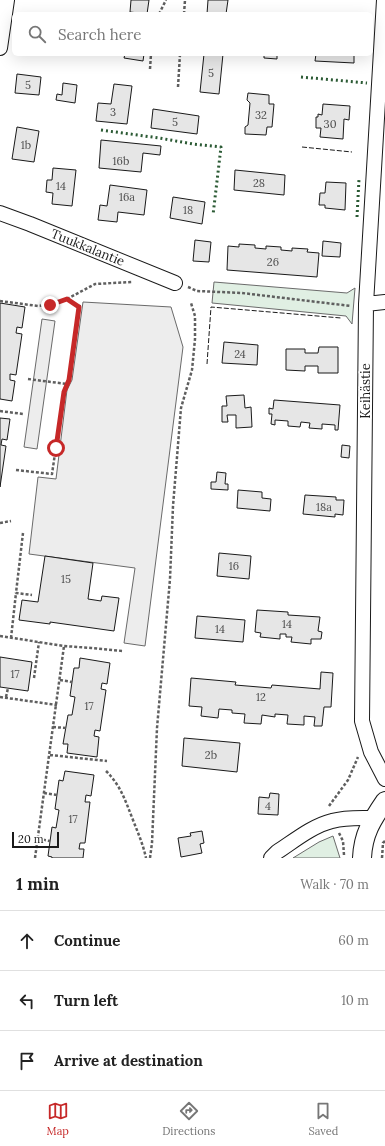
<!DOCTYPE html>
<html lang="en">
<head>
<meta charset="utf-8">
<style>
	:root { --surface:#fff; --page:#f2f2f2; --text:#222; --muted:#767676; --line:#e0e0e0; --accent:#c62828 }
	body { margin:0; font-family:Lora,serif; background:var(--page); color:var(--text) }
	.scale { position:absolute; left:12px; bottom:10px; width:47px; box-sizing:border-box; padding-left:4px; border:2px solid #1a1a1a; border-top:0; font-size:11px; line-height:14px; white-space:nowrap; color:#1a1a1a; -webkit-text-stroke:3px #fff; paint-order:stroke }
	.stop { position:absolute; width:12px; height:12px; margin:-9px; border:3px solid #c62828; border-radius:50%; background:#fff }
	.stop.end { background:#c62828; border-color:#fff; box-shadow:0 1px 4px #0008 }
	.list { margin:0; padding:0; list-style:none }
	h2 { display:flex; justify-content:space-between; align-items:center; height:52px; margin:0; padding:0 16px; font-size:17px }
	h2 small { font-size:13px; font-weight:400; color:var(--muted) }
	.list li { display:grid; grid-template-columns:26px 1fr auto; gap:12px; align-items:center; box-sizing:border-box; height:60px; padding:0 16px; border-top:1px solid var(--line) }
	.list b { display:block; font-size:15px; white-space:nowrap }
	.list em { font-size:13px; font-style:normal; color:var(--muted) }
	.icon { flex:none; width:22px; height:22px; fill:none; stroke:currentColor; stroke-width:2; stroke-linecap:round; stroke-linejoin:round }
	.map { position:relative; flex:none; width:385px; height:858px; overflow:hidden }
	.search { position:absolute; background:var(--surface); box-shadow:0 4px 16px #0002; left:12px; right:12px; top:12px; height:44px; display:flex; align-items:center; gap:10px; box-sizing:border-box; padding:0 14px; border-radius:6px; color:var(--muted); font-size:15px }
	.sheet { height:232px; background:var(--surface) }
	nav { display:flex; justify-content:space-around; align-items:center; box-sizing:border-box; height:56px; border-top:1px solid var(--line); background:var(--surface); font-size:11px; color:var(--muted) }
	nav a { display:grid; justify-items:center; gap:2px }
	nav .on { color:var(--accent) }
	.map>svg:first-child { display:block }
</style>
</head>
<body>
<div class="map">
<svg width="385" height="858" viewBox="0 0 385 858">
	<rect width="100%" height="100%" fill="#fff"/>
	<path fill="#e0efe3" stroke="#6a6a6a" d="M214,282L347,293L355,288L352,324L346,316L212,303Z
		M333,836L340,858H293L319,842Z"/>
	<path fill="#ededed" stroke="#6a6a6a" d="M83,302L171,307L183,347L145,646L124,643L135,568L29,554L38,477L56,479L67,390L72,380Z
		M42,319L55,321L37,449L24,447Z"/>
	<path fill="#e6e6e6" stroke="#1a1a1a" d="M131,0H149L147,14L130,12Z
		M208,0H228L226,14H207Z
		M125,54H144L143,61L124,58Z
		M204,54H223L219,94L200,92Z
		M264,54H277V59L264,58Z
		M316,54H354V63L315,61Z
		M17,74L41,77L39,95L15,93Z
		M63,83L77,85L75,103L56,100L57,94L62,95Z
		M114,84L132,86L127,124L96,121L98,103L111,104Z
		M248,93L269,95V104H274L272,127H267L266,135L245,134V127L248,125L250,103L247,100Z
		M323,104L350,106L349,120L344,119L343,139L320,137L321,128H316V117H318V114L322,115Z
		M153,109L199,116L197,134L151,128Z
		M17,127L39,131L34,162L12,159Z
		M101,140L161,146L160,155L143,153L141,172L99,168Z
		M53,168L76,170L72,206L52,204L53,193L46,192L47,180H52Z
		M235,170L285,175L284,195L234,190Z
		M326,182L346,183L345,210L325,208V205H319L320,193H325Z
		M110,185L147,190L144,215L118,212L117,222L98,220L100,205L107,206Z
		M173,197L205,202L202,224L170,218Z
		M195,240L211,242L209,262L193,261Z
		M323,241L341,243L340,257L322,256Z
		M239,244L255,245V248L266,249V246L281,247V250L292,251V248L308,249L307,252L319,253L317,277L227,270L228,246L239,247Z
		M0,303L25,307L22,328L17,327L16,333L22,334L16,375L10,374V380L15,381L12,401L0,399Z
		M224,342L258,345L257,365L222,363Z
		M319,347H338V373H318V366H305V371L286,370V349H305V353H318Z
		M244,395L245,408L251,407L252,427L236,428V415H227L228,422H222V406H227L226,396Z
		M274,400L340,405L338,430H335V425L322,424V429L309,428L310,423L301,422L300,427L288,426V421L275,420V425L271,424L272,414H269V408L273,409Z
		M0,418L10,419L7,440L2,439L1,445L6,446L0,487Z
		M342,445L350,446L349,458L341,457Z
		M217,472L226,473L225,484H228V490L211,489V482H216Z
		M238,490L262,492V498L271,499L270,511L237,508Z
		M305,495L336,497V500H344L343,515L335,514V517L303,514Z
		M219,553L251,556L249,579L217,576Z
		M45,556L93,563L88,599L101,601L102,596L119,598L114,631L50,622V624L19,620L22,600L38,602Z
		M257,610L288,612V615L320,617L318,631L322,632L321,639H311V644L291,642L292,637H286V634H280V639L260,637L261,633L255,632Z
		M197,616L245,620L243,642L195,638Z
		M0,657L32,662L28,691L0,687Z
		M80,658L110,663L107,684L102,683L101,689L106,690L100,731L95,730L94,736L99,737L97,757L67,753L68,744H63L68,715H72L75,697L70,696L74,668H79Z
		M321,672L333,673L331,707H324L322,726H314L315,717L304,716V725L287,724L288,715L275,714V717L262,715L261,724L244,723L245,714L232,713V710L219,709L218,718L201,716L202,707L189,706L191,678L236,682L235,685L271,688L272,685L320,689Z
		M184,738L240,743L237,772L182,766Z
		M65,771L94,775L91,796L86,795L85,802H90L85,843H80L79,849H84L83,858H52V857L48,856L52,827L56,828L59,810L55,809L59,780L63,781Z
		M270,793L279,794L278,815L258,814L259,797L269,798Z
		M202,831L204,843L200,844L202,853L181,857L178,838L191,836L190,833Z"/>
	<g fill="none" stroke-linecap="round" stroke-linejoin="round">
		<g stroke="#1a1a1a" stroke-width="16">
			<path id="minor" d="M384,0L366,304L362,721L371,752L385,779
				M0,48L7,0
				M0,213L30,224L175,283
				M366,304L385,302
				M271,858L277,852C294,841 312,826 332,821C346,817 360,818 373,818"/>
		</g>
		<g stroke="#1a1a1a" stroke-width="20">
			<path id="tertiary" d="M362,858C363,834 372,820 385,801"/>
		</g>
		<path stroke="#5f5f5f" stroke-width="2.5" stroke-dasharray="3 2" stroke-linecap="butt" d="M159,14L166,0
			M184,14L185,0
			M150,69L151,54
			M178,87L180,54
			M188,287L197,291L242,293L351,306
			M67,299L95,284L132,282
			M0,301L38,306L50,305L67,299L79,307
			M28,379L67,384
			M0,411L23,414
			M56,448L60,449
			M16,470L52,474L64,392L69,379L80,304
			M0,523L11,521
			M23,533L16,593L32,595
			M0,636L64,646L91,648L123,651
			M11,638L16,593
			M34,678L39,642
			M60,680L72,682
			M0,697L57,705
			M6,697L8,688
			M53,727L66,728
			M50,755L107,761
			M106,771C121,786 125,800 133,820C138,833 143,844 146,858
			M44,793L57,795
			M329,806L348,780L358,757
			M339,833L343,841L344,855
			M38,839L50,841
			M35,858L64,646
			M150,858L152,843L157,728L170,579L173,506L181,408L192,370L195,339V316L191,303
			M382,858L383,843L385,841"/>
		<use href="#minor" stroke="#fff" stroke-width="14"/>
		<use href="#tertiary" stroke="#fff" stroke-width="18"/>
		<path stroke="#2b5a34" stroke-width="3" stroke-dasharray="2 3" stroke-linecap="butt" d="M301,77L367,83
			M101,130L159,138L193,144L221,147L213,215
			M357,217L359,179"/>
		<path stroke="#1a1a1a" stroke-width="1" stroke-dasharray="5 2" stroke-linecap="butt" d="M302,147L352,152
			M207,364L211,307L341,318"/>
	</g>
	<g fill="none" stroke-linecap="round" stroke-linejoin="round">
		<path stroke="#c62828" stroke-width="5" d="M50,305L67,299L79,307L69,380L64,392L56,448"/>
	</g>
	<g text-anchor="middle" stroke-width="3" stroke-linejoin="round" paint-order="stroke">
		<g font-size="11" fill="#4d4d4d">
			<text x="211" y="77">5</text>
			<text x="28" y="89">5</text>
			<text x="113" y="116">3</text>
			<text x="261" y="119">32</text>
			<text x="175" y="126">5</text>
			<text x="330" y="128">30</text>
			<text x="26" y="149">1b</text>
			<text x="121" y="165">16b</text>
			<text x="259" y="187">28</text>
			<text x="61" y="190">14</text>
			<text x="127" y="201">16a</text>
			<text x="188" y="214">18</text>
			<text x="273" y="266">26</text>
			<text x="240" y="358">24</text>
			<text x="324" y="511">18a</text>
			<text x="234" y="570">16</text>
			<text x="66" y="583">15</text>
			<text x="287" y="628">14</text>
			<text x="220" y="633">14</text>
			<text x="15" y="678">17</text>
			<text x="261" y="701">12</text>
			<text x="89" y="710">17</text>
			<text x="211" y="759">2b</text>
			<text x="268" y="810">4</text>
			<text x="73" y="823">17</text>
		</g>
		<g font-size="13" fill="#1a1a1a" stroke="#fff">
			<text transform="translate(88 247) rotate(22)" y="5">Tuukkalantie</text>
			<text transform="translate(365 391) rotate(-90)" y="5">Keihästie</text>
		</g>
	</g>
</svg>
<div class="scale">20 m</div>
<div class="stop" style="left:56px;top:448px"></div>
<div class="stop end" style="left:50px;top:305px"></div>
<div class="search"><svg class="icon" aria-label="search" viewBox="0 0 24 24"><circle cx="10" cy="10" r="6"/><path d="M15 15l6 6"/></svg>Search here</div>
</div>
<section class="sheet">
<h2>1 min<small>Walk · 70 m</small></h2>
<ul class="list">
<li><svg class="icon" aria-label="ahead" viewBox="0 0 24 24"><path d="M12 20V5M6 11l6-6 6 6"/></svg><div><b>Continue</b></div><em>60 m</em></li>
<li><svg class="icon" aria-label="left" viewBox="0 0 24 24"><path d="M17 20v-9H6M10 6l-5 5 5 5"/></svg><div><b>Turn left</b></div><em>10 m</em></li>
<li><svg class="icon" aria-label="arrive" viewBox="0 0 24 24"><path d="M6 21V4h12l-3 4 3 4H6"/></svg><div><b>Arrive at destination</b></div></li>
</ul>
</section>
<nav>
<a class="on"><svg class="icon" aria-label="map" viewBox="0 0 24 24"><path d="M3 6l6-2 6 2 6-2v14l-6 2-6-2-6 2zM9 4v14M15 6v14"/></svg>Map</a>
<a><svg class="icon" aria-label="directions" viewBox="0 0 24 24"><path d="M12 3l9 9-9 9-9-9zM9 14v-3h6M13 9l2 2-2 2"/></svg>Directions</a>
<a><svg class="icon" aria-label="saved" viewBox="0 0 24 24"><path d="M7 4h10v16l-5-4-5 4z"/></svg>Saved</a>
</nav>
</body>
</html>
